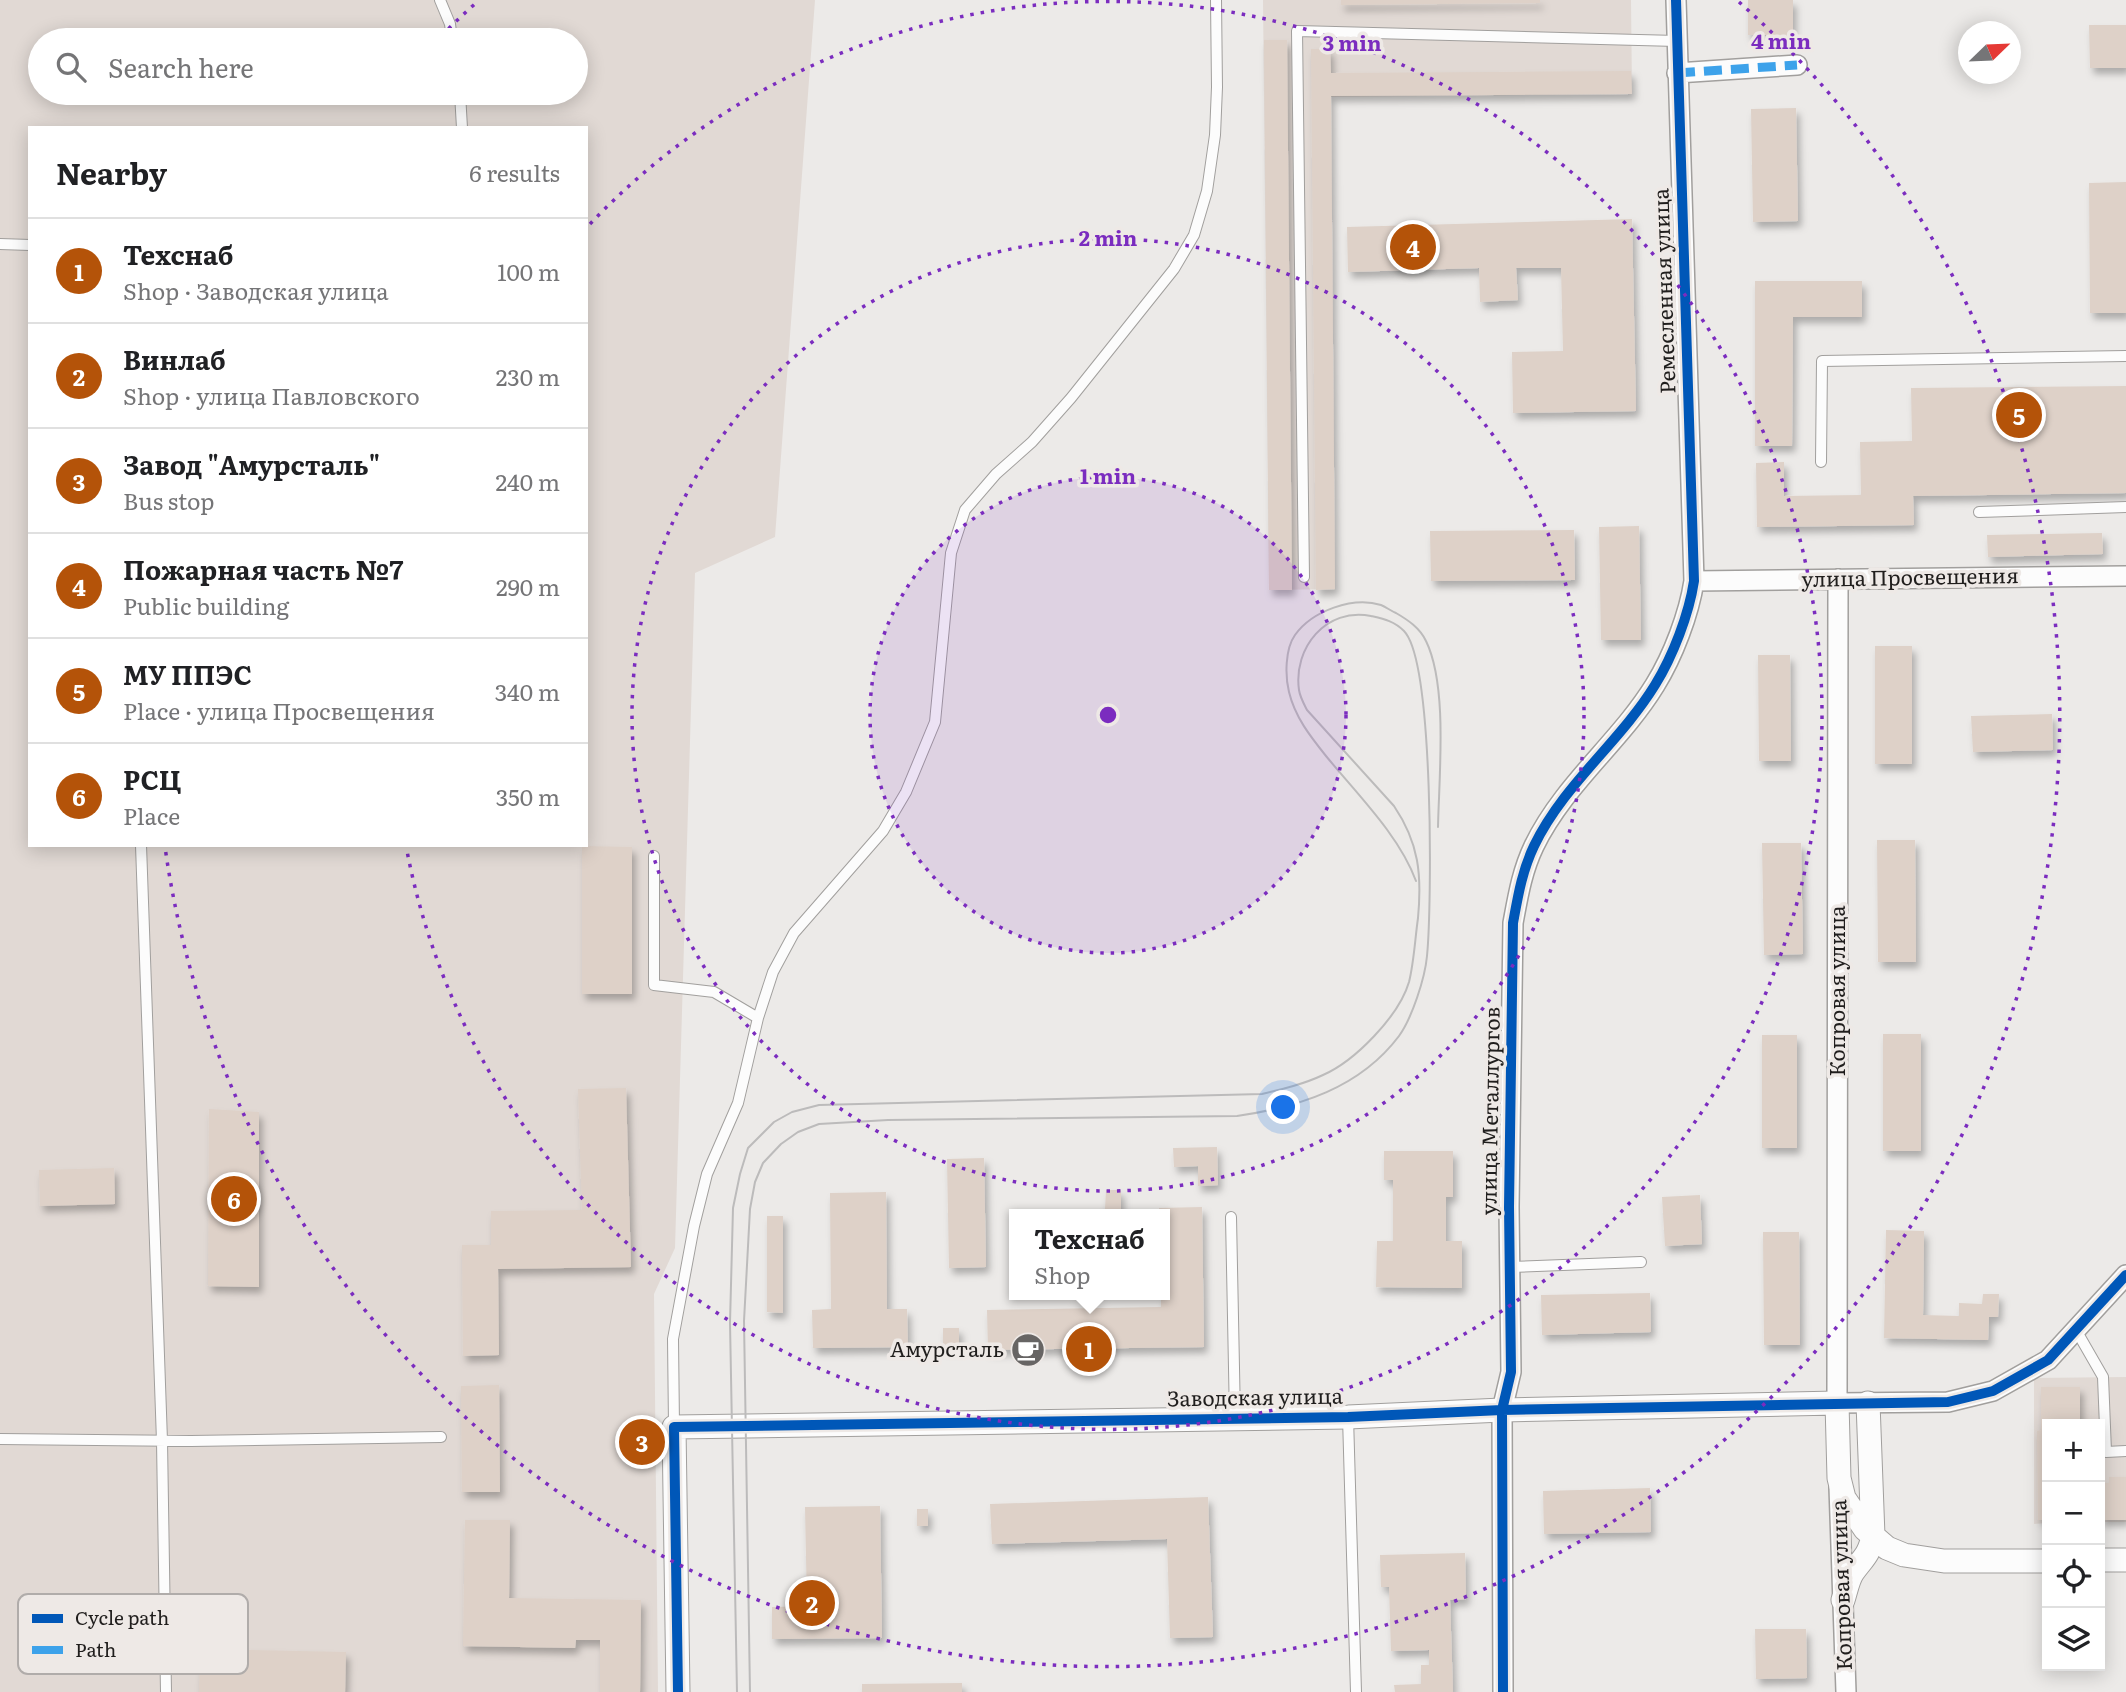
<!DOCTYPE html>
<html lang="en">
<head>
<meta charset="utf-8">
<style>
	:root { --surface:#fff; --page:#f2f2f2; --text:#202124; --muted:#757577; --line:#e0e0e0; --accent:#b45309 }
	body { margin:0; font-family:Literata,serif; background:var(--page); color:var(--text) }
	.controls { position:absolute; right:21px; bottom:21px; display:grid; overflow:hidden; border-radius:0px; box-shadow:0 4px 18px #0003 }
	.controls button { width:63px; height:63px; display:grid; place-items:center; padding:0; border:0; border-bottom:2px solid var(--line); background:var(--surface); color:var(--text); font:35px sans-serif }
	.compass { position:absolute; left:1958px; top:21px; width:63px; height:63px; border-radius:50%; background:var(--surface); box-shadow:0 4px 18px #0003; rotate:67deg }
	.you { position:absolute; left:1284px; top:1108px; width:24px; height:24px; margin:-18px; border:5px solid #fff; border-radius:50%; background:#1a73e8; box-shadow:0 0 0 10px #1a73e833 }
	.badge { display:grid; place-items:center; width:46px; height:46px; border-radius:50%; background:var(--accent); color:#fff; font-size:23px; font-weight:700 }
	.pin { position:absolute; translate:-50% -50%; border:4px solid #fff; box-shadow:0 2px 7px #0006 }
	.popup { position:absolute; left:1009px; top:1209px; width:161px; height:91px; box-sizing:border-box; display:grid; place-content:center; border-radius:0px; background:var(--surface); filter:drop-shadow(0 2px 5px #0005); font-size:23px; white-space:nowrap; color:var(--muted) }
	.popup b { font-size:26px; color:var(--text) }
	.popup::after { content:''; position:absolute; left:50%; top:100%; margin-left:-14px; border:14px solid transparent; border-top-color:var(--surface) }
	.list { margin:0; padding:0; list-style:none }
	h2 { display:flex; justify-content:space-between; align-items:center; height:91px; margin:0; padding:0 28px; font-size:30px }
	h2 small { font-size:23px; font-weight:400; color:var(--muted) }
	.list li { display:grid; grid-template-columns:46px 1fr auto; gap:21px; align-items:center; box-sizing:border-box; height:105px; padding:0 28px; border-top:2px solid var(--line) }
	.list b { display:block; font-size:26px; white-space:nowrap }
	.list p { margin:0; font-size:23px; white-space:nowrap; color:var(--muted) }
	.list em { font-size:23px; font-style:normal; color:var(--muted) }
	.icon { flex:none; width:38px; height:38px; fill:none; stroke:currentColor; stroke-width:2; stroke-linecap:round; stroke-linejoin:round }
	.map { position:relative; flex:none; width:2126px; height:1692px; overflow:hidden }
	.search { position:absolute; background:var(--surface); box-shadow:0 4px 18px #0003; left:28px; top:28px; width:560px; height:77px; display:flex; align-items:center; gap:18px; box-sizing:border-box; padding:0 24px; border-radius:38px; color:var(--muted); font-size:26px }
	.panel { position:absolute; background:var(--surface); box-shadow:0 4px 18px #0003; left:28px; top:126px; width:560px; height:721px; border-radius:0px }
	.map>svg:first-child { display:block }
</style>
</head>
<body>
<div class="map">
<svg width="2126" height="1692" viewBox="0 0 2126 1692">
	<defs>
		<filter id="shadow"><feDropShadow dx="3.5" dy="6" stdDeviation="3.5" flood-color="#0004"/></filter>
	</defs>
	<rect width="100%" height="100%" fill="#eceae8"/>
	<path fill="#e1d9d4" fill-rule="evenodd" d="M0,0H815L775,537L695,573L675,1248L654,1294L658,1692H0ZM40,40H576V93H40ZM30,128H586V845H30Z
		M1263,0H1631L1632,94L1331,97L1335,589L1269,590Z
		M2126,1377V1522H2100V1424H2047V1523L2034,1524V1378Z"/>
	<path fill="#ded1c8" filter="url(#shadow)" d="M1341,0H1540V3L1341,5Z
		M1748,0H1793V35H1748Z
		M2089,25H2126V68H2090Z
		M1264,40H1287L1292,590H1269Z
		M1311,49H1330L1331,73L1631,71L1632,94L1331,96L1335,589L1316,590Z
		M1796,108L1798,221L1753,222L1751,109Z
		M2126,182V313H2090L2089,183Z
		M1632,219L1636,411L1513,413L1512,352L1563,351L1561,268H1516L1518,300L1480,302L1479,268L1348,272L1347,227Z
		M1755,281H1862V317H1793L1792,446H1755Z
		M2126,386V493L1913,496L1914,525L1757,527L1756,463L1784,462V496L1861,495L1860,442L1912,441L1911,388Z
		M1639,526L1641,640H1601L1599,527Z
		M1574,530L1575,580L1431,581L1430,531Z
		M2102,533L2103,554L1988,557L1987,535Z
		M1875,646H1912V764H1875Z
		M1758,655H1790L1791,761H1759Z
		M2052,714L2053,750L1973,752L1971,716Z
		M1877,840H1915L1916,962H1878Z
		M1762,843H1801L1803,954L1764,955Z
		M582,846L632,847V994H582Z
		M1883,1034H1921V1151H1883Z
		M1762,1035H1797V1148H1762Z
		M626,1088L631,1267L498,1269L499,1355L463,1356L462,1245H491V1211L582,1210L578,1089Z
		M209,1109L259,1112V1287L208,1286Z
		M1217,1147L1218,1185L1198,1186V1166L1174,1167L1173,1148Z
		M1384,1151H1453V1197H1446V1241H1462V1288L1376,1287L1377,1241H1393V1180H1384Z
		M984,1158L986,1267L949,1268L947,1159Z
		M114,1168L115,1204L40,1206L39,1170Z
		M1106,1190H1121V1214H1099V1209H1105Z
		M886,1192L887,1309H907L908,1347L813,1348L812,1310L831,1309L830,1193Z
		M1700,1195L1702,1244L1665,1246L1662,1197Z
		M1202,1207L1204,1347L988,1350L987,1310L1161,1307V1295H1164V1214H1159V1208Z
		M767,1216H783V1313L767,1312Z
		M1886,1230L1924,1231L1923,1315L1959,1316V1303L1982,1304L1983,1294H1999L1998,1317H1989L1988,1340L1884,1338Z
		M1763,1232H1799L1800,1345H1764Z
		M1650,1293L1651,1332L1542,1335L1541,1295Z
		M943,1328H959V1347H943Z
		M499,1385L500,1492H462L461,1386Z
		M2041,1387H2080V1424H2047V1520H2038L2037,1431L2041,1430Z
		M2109,1477H2126V1520H2100V1483H2109Z
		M1650,1488L1651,1532L1544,1534L1543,1491Z
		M1208,1497L1213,1637L1170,1638L1167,1539L992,1544L990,1504Z
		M880,1506L882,1638L772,1639V1607L807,1606L805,1507Z
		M917,1509H928V1526H917Z
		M465,1520H510L509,1598L641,1600L640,1692H600V1640H576L575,1648L463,1646Z
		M1465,1553L1466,1599L1450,1600L1453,1692H1395L1394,1685L1421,1684V1665H1429V1650L1391,1651L1389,1587H1381L1380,1555Z
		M1755,1629H1806L1807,1678L1756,1679Z
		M200,1649L346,1652L345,1692H199Z
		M962,1683V1692H862V1684Z"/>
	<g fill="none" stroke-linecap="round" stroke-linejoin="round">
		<g stroke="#a19f9d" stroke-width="12">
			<path id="service" d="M440,0L450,24L452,40
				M460,93L462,128
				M0,244L30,245
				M1821,462L1822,361L2126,356
				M1979,512L2126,507
				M1304,577L1297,31L1677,41
				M141,845L162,1441L166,1692
				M654,856V985L714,992L758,1018
				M1231,1217L1235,1418
				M1510,1267L1641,1262
				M2076,1330L2103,1377L2106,1452L2126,1451
				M1348,1417L1356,1692
				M674,1426L673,1339L694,1226L707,1174L738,1103L758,1018L773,972L794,933L883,831L906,792L935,722L951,553L965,510L996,474L1032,442L1071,398L1174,269L1194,235L1207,191L1215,135L1217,87L1216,0
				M0,1439L191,1441L441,1437"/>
		</g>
		<g stroke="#a19f9d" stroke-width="22">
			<path id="minor" d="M1677,73L1797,65
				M1838,579L1837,1403L1948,1402L1993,1391L2048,1360L2126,1275
				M1694,581L2126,576
				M1839,1487L1846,1692
				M1503,1692L1502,1410L1511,1372L1509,1207L1513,923C1518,896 1522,871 1534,846C1564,784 1620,742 1655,685C1673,656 1689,614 1694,581L1676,0"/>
		</g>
		<g stroke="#a19f9d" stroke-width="25">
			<path id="tertiary" d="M2100,1560H2126
				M1843,1600C1846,1591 1848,1579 1853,1572C1864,1557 1869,1555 1873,1536L1868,1403
				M678,1692L674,1427L1348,1417L1502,1410L1837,1403L1839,1478L1844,1498L1865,1529L1887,1548L1904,1555L1944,1561H2047"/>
		</g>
		<use href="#service" stroke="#fcfcfc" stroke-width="10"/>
		<use href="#minor" stroke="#fcfcfc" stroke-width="19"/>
		<use href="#tertiary" stroke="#fcfcfc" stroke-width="23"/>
		<path stroke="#bcbbbb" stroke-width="2" d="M1416,881C1399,835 1357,794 1326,756C1310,736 1295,717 1289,692C1285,676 1285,649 1295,635C1312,611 1353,596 1381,605C1386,607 1391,611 1396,613C1408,620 1420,628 1426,641C1448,686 1439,776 1438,827
			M737,1692L730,1323L733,1208L740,1174L748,1148L774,1122L792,1112L819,1105L1262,1094C1283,1089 1304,1084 1323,1075C1355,1061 1399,1016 1409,982C1414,962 1415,939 1418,918C1422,875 1419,843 1394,806L1307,710C1304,704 1300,697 1299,690C1293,648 1326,607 1371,616C1384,619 1394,621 1404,631C1434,662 1432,905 1427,956C1425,978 1412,1018 1399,1036C1360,1088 1299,1107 1237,1116L888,1120L819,1124L798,1132L781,1144L763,1163L755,1182L750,1209L744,1321L750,1692"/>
		<path stroke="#3da2ea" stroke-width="9" stroke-dasharray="18 9" stroke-linecap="butt" d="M1677,73L1797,65"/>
		<g stroke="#eee9e6" stroke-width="15">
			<path id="cycleway" d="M678,1692L674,1427L1348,1417L1502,1410L1948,1402L1993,1391L2048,1360L2126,1275
				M1503,1692L1502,1410L1511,1372L1509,1207L1513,923C1518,896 1522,871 1534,846C1564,784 1620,742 1655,685C1673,656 1689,614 1694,581L1676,0"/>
		</g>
		<use href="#cycleway" stroke="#0057b8" stroke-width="10"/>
	</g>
	<circle cx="1108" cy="715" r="238" fill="#7b2cbf" fill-opacity=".12"/>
	<g fill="none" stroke="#7b2cbf" stroke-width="3.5" stroke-dasharray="3.5 7">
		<circle cx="1108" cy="715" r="238"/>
		<circle cx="1108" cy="715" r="476"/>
		<path d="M590 224A714 714 0 1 1 407 851"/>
		<path d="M441 36A952 952 0 0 1 477 2M1739 2A952 952 0 1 1 165 847"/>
	</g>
	<defs>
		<g id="cafe-disc" transform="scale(1.75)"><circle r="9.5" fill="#676564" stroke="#eee9e6"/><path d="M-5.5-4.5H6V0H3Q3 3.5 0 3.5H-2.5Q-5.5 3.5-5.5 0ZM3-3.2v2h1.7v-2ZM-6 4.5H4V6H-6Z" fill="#fff"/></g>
	</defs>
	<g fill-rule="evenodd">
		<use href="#cafe-disc" x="1028" y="1350"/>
	</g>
	<g text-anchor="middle" stroke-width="7" stroke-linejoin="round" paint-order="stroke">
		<g font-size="21" fill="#201e1d" stroke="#eee9e6">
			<text transform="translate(1665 291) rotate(-92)" y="7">Ремесленная улица</text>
			<text transform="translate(1910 578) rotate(-1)" y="7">улица Просвещения</text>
			<text transform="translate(1838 991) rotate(-90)" y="7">Копровая улица</text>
			<text transform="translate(1491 1111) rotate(-89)" y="7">улица Металлургов</text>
			<text transform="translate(1255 1398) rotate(-1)" y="7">Заводская улица</text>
			<text transform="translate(1842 1585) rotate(-92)" y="7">Копровая улица</text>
		</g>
		<g font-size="21" fill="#201e1d" stroke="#eee9e6" text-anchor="end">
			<text x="1004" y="1357">Амурсталь</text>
		</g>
	</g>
	<rect x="18" y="1594" width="230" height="80" rx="10" fill="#eee9e6" stroke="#b0acaa" stroke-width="2"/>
	<rect x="32" y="1614" width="31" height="9" fill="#0057b8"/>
	<rect x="32" y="1646" width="31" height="8" fill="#3da2ea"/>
	<g font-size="19" fill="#201e1d">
		<text x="75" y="1625">Cycle path</text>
		<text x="75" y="1657">Path</text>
	</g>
	<circle cx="1108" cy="715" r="10" fill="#7b2cbf" stroke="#eee9e6" stroke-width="3.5"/>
	<g font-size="21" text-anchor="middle" font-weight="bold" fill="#7b2cbf" stroke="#eee9e6" stroke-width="7" stroke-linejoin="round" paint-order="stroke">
		<text x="1781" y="49">4 min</text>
		<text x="1352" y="51">3 min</text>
		<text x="1108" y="246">2 min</text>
		<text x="1108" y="484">1 min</text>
	</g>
</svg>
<div class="controls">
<button>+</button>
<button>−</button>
<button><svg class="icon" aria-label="locate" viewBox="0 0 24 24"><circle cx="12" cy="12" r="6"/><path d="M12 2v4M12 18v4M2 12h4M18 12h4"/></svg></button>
<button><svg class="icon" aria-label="layers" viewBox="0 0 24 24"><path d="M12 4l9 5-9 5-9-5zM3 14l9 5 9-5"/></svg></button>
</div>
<svg class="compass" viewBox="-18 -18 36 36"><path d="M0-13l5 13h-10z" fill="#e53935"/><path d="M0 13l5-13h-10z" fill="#757577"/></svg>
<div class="you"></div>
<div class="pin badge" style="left:1089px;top:1349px">1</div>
<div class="popup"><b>Техснаб</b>Shop</div>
<div class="pin badge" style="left:812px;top:1603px">2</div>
<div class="pin badge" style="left:642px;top:1442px">3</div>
<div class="pin badge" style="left:1413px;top:247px">4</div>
<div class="pin badge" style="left:2019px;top:415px">5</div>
<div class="pin badge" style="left:234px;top:1199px">6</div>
<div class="search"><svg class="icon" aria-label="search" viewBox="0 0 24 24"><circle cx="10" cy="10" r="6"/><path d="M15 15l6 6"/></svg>Search here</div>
<section class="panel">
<h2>Nearby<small>6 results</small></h2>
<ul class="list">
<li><span class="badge">1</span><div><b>Техснаб</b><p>Shop · Заводская улица</p></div><em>100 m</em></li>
<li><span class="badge">2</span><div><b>Винлаб</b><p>Shop · улица Павловского</p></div><em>230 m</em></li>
<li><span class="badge">3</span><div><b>Завод &quot;Амурсталь&quot;</b><p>Bus stop</p></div><em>240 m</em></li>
<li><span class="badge">4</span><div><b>Пожарная часть №7</b><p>Public building</p></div><em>290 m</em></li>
<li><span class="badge">5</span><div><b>МУ ППЭС</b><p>Place · улица Просвещения</p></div><em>340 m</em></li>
<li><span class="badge">6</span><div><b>РСЦ</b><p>Place</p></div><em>350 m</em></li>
</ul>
</section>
</div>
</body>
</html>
